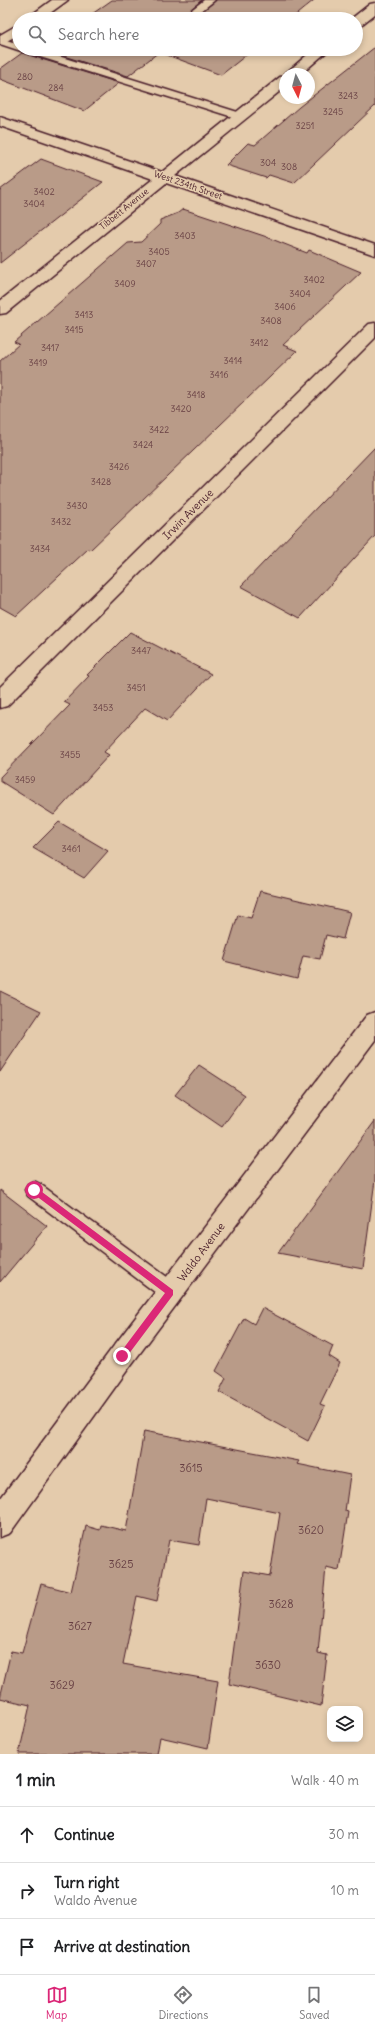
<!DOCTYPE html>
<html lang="en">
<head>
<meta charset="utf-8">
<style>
	:root { --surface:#fff; --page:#f2f2f2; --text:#202124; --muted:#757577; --line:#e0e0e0; --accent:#db2777 }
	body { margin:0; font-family:Delius,sans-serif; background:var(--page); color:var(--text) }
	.controls { position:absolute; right:12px; bottom:12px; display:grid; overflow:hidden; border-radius:8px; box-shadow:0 2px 6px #0003 }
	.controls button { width:36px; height:36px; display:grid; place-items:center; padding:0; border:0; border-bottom:1px solid var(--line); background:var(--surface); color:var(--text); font:20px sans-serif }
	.compass { position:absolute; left:279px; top:68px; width:36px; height:36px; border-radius:50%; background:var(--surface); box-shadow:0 2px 6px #0003; rotate:174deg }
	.stop { position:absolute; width:12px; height:12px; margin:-9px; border:3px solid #db2777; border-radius:50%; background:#fff }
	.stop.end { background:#db2777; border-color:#fff; box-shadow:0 1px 4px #0008 }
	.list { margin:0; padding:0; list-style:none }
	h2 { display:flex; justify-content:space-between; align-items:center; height:52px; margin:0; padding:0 16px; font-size:17px }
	h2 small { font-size:13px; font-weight:400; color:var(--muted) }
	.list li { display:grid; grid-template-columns:26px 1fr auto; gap:12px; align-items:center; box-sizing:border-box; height:56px; padding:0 16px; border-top:1px solid var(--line) }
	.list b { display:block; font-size:15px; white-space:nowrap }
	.list p { margin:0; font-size:13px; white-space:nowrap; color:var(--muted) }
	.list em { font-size:13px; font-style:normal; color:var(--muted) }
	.icon { flex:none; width:22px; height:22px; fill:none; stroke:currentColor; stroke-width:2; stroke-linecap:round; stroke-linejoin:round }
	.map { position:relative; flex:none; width:375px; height:1754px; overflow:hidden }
	.search { position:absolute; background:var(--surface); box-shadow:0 2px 6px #0003; left:12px; right:12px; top:12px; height:44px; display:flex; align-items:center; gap:10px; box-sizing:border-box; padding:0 14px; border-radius:22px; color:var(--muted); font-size:15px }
	.sheet { height:220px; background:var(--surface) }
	nav { display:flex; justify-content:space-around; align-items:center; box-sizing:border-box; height:56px; border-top:1px solid var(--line); background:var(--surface); font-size:11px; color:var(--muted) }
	nav a { display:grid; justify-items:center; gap:2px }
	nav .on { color:var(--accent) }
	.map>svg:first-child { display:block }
</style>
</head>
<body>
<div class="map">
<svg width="375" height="1754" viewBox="0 0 375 1754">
	<rect width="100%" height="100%" fill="#e4cbac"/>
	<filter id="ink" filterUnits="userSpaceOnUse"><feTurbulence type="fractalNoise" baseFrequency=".025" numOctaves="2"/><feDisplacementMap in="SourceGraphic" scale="8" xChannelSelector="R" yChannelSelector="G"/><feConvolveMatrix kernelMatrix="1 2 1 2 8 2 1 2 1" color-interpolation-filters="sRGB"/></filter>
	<g filter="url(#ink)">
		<path fill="#b99b88" stroke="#4a1f2b" d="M112,0H202L179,19H85Z
			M216,0H314L291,19H193Z
			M375,47V106L294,183L269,175L266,178L226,165L248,143L255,145L299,107Z
			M41,49H254L221,75L159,52L128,76Z
			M22,53L119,83L84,111L0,79V69Z
			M41,159L103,182L0,263V190Z
			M183,209L264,236L307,253L309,250L361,272L283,345L297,351L90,550L88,549L16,616L0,607V361L19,344L14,342L128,243L141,242L160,224V220L178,213Z
			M375,447V536L300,618L241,586Z
			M130,632L211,674L167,721L145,708L104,752L109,755L54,815L0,781V777L70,705L64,702L89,676L87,675Z
			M59,822L108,851L84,878L33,848Z
			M260,891L350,912L343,939L326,935L320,959L303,956L297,979L224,961L238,915L251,918Z
			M0,991L41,1011L0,1072Z
			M199,1065L245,1095L222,1127L175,1095Z
			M375,1121V1180L363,1269L278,1253Z
			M0,1190L47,1226L0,1282Z
			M262,1308L333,1346L329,1356L340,1363L320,1404L325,1406L308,1441L219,1392L226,1378L216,1371L244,1318L254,1324Z
			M144,1431L299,1461L297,1464L350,1475L345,1511L348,1512L339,1570L326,1567L318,1653L327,1655L321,1706L229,1684L244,1571L270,1576L280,1513L206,1498L199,1545L169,1540L157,1601L137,1596L123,1664L218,1681L208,1748L160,1737L157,1754H19L30,1705L0,1698L11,1651L22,1653L41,1584L71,1592L86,1526L100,1530L101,1525L126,1531Z"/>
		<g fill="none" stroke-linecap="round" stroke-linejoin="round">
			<g stroke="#4a1f2b" stroke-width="3">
				<path id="service" d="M204,0H215L191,19H180Z
					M0,38L19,44V49H36L244,114L245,116L244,118H236L21,51L0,44Z
					M34,1181L40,1184L178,1285L180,1292L178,1299L171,1301L164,1299L28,1196L25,1190L28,1184Z"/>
			</g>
			<g stroke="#4a1f2b" stroke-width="3">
				<path id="minor" d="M52,0H68L42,19H26Z
					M375,3V14L361,25L356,26V19H351L370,4Z
					M19,24V34L0,45V35Z
					M314,49H330L301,74H285Z
					M285,76V87L175,176L375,245V255L166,183L6,313L0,314V301L153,179L0,126V117L162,172L280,77Z
					M375,323V338L7,706L0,708V687L369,324Z
					M375,1012V1040L131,1365L10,1533L0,1537V1499L113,1347L367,1015Z"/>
			</g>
			<use href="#service" fill="#e4cbac" fill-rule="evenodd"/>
			<use href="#minor" fill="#e4cbac" fill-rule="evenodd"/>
		</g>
	</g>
	<path fill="#db2777" d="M34,1186L173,1290V1295L125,1359H120V1353L165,1293L31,1192V1187Z"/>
	<g text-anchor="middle" stroke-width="3" stroke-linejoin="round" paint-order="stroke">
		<g font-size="9" fill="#663e42">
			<text x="25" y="80">280</text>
			<text x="56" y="91">284</text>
			<text x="348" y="99">3243</text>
			<text x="333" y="115">3245</text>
			<text x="305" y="129">3251</text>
			<text x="268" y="166">304</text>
			<text x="289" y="170">308</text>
			<text x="44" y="195">3402</text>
			<text x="34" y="207">3404</text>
			<text x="185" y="239">3403</text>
			<text x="159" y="255">3405</text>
			<text x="146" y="267">3407</text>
			<text x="314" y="283">3402</text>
			<text x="125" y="287">3409</text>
			<text x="300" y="297">3404</text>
			<text x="285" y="310">3406</text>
			<text x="84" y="318">3413</text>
			<text x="271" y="324">3408</text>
			<text x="74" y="333">3415</text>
			<text x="259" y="346">3412</text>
			<text x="50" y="351">3417</text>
			<text x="233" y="364">3414</text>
			<text x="38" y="366">3419</text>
			<text x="219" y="378">3416</text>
			<text x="196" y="398">3418</text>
			<text x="181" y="412">3420</text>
			<text x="159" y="433">3422</text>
			<text x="143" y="448">3424</text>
			<text x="119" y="470">3426</text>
			<text x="101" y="485">3428</text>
			<text x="77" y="509">3430</text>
			<text x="61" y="525">3432</text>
			<text x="40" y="552">3434</text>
			<text x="141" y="654">3447</text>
			<text x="136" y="691">3451</text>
			<text x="103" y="711">3453</text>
			<text x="70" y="758">3455</text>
			<text x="25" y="783">3459</text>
			<text x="71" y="852">3461</text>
		</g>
		<g font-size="9" fill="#4a1f2b" stroke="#e4cbac">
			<text transform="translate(188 185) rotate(19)" y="3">West 234th Street</text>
			<text transform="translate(124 209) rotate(-39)" y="3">Tibbett Avenue</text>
		</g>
		<g font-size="11" fill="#4a1f2b" stroke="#e4cbac">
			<text transform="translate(188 514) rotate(-45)" y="4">Irwin Avenue</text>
			<text transform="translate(201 1252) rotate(-53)" y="4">Waldo Avenue</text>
		</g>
		<g font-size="11" fill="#663e42">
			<text x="191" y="1472">3615</text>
			<text x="311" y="1534">3620</text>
			<text x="121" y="1568">3625</text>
			<text x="281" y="1608">3628</text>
			<text x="80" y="1630">3627</text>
			<text x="268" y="1669">3630</text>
			<text x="62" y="1689">3629</text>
		</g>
	</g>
</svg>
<div class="controls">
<button><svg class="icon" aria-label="layers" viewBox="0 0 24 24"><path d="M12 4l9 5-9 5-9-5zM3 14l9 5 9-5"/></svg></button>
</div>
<svg class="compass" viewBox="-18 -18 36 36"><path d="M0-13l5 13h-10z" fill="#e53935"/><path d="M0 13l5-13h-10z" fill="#757577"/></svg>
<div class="stop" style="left:34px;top:1190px"></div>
<div class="stop end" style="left:122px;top:1356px"></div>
<div class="search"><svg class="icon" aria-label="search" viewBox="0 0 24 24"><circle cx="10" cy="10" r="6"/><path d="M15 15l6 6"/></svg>Search here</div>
</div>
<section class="sheet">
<h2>1 min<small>Walk · 40 m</small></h2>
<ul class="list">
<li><svg class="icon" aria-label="ahead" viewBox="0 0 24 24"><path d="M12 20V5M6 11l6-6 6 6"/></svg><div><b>Continue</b></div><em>30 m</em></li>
<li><svg class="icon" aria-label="right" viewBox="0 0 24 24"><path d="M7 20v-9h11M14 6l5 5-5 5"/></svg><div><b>Turn right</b><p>Waldo Avenue</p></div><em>10 m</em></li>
<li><svg class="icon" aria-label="arrive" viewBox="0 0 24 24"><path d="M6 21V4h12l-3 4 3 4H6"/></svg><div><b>Arrive at destination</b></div></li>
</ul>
</section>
<nav>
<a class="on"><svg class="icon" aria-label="map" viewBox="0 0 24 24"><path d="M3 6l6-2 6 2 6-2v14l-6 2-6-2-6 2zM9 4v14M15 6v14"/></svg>Map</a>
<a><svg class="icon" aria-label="directions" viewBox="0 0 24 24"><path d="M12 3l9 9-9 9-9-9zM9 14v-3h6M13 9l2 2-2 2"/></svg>Directions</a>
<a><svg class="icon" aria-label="saved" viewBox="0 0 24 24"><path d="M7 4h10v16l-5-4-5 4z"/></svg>Saved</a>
</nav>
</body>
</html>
